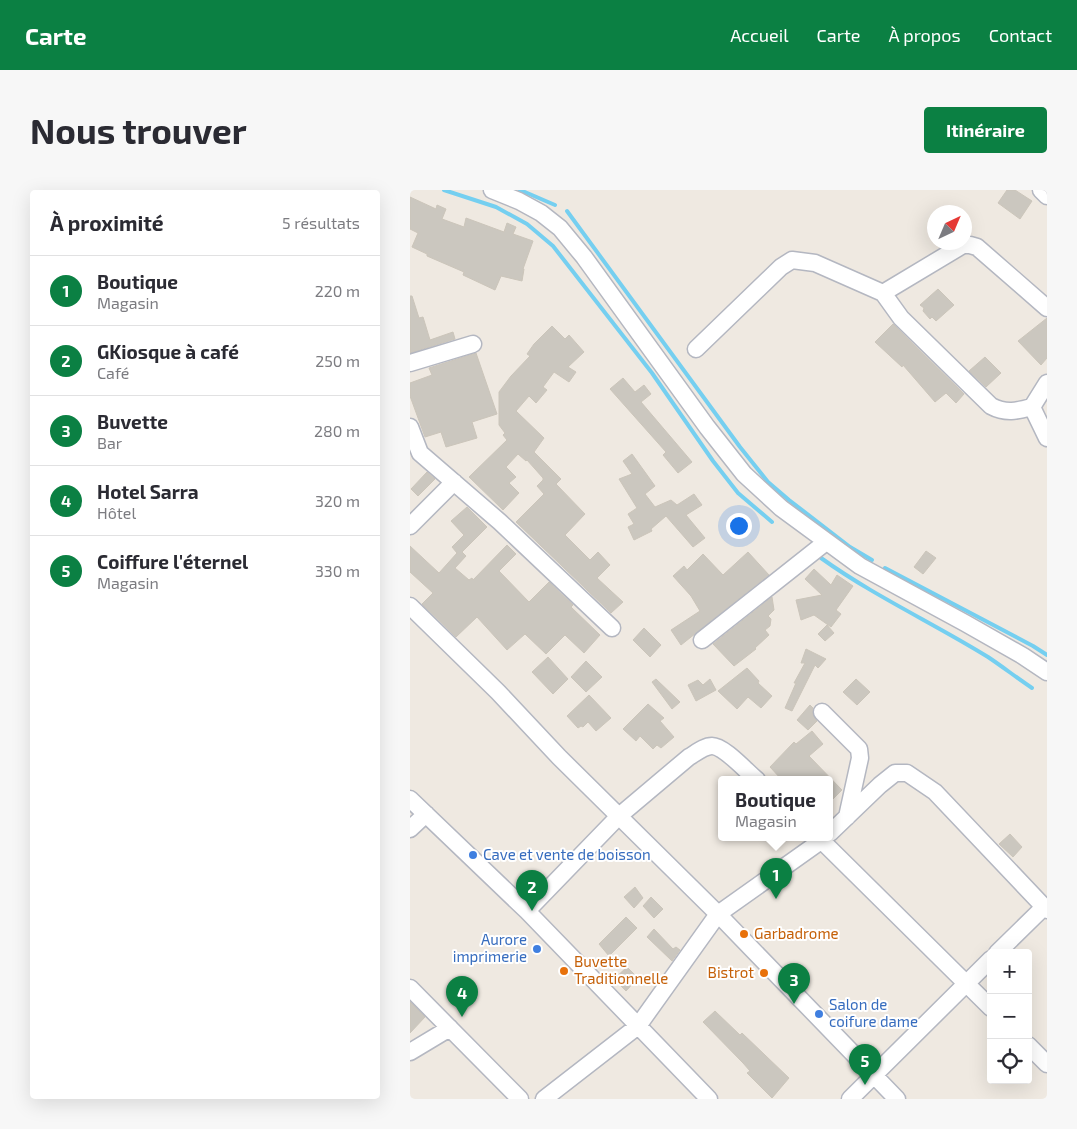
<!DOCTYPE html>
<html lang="fr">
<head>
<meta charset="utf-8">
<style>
	:root { --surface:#fff; --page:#f7f7f7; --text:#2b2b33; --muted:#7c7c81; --line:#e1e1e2; --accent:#0b8043 }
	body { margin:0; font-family:"Exo 2",sans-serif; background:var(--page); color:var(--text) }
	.controls { position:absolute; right:15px; bottom:15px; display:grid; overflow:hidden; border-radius:5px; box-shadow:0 5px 20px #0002 }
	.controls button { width:45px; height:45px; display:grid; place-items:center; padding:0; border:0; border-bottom:1px solid var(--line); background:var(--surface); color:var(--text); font:25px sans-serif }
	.compass { position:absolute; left:517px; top:15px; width:45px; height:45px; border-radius:50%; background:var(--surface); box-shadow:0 5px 20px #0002; rotate:44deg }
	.you { position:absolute; left:328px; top:335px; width:18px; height:18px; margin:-12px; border:4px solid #fff; border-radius:50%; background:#1a73e8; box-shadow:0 0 0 8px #1a73e833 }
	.badge { display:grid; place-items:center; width:32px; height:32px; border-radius:50%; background:var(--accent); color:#fff; font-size:16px; font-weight:700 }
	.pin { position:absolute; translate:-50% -41px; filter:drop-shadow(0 1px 2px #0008) }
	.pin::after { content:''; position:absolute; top:26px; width:18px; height:15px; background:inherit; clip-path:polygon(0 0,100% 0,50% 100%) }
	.popup { position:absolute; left:308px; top:586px; width:115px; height:65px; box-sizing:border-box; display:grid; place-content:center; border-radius:5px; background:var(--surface); filter:drop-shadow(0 1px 4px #0005); font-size:16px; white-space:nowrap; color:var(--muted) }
	.popup b { font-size:19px; color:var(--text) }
	.popup::after { content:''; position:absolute; left:50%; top:100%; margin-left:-10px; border:10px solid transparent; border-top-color:var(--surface) }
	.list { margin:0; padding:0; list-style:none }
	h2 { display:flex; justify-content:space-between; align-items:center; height:65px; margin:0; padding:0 20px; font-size:21px }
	h2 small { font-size:16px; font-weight:400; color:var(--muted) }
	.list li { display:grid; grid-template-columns:32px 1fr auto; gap:15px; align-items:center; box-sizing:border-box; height:70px; padding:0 20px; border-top:1px solid var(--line) }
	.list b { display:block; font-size:19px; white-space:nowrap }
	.list p { margin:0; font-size:16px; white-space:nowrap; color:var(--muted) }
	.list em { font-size:16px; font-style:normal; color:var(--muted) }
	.icon { flex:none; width:28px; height:28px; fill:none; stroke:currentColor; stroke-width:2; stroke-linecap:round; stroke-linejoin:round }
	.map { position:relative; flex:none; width:637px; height:909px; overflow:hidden; border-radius:5px }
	header { display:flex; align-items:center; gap:30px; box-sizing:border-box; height:70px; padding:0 25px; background:var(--accent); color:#fff }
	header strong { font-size:24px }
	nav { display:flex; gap:28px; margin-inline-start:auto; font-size:18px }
	.intro { display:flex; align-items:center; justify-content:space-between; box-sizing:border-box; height:120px; padding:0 30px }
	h1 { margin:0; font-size:35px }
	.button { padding:12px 22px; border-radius:5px; background:var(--accent); color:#fff; font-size:18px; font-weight:700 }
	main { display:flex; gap:30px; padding:0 30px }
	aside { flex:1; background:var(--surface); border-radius:5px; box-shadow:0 5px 20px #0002 }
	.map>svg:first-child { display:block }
</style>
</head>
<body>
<header>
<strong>Carte</strong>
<nav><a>Accueil</a><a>Carte</a><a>À propos</a><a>Contact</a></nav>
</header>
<div class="intro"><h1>Nous trouver</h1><a class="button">Itinéraire</a></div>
<main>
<aside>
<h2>À proximité<small>5 résultats</small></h2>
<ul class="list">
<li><span class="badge">1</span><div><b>Boutique</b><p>Magasin</p></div><em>220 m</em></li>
<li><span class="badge">2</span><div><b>GKiosque à café</b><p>Café</p></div><em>250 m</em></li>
<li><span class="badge">3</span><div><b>Buvette</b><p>Bar</p></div><em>280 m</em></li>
<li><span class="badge">4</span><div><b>Hotel Sarra</b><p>Hôtel</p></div><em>320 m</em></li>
<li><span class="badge">5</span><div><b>Coiffure l'éternel</b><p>Magasin</p></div><em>330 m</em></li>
</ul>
</aside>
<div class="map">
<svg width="637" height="909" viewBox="0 0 637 909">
	<rect width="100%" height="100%" fill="#efe9e1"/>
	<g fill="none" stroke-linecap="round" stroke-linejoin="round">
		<path stroke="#75cff0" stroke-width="4" d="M34,0L86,17L117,34L143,56L242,183L303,271L328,303L362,332
			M110,0L145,15
			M157,21L330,257L358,292L379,310L440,357L462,370
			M411,368C464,406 523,433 578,467C593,477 607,488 622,498
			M475,378L623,456L637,465"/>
	</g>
	<path fill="#cbc7bf" stroke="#cbc5ba" d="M597,0H605L622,11L610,29L588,13Z
		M0,7L26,19L27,15L36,19L32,29L54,37L56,28L94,42L97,33L106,37L103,44L123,51L113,79H114L112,91L91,86L85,100L53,85L54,82L17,66V64L2,57L8,43L0,39Z
		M528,99L544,115L526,131L522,127L520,129L513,121L514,118L510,115Z
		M0,106H2L9,128L13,127L20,150L43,142L45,149L0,163Z
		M637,128V168L631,175L608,151Z
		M483,134L554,204L546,213L536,203L525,212L493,175L492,177L465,152Z
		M142,136L155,149L159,145L174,162L158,177L166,182L159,192L144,182L133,197L137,200L126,213L119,206L106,221L134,248L124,262L151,289L146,294L175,324L155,345L180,370L188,362L200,375L187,388L213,412L201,423L106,332L134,304L127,296L133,290V288L117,270L116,271L108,264L96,277L106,287L99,293L109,303L93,320L59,287L97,250L93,245L95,243L89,235V202L101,186L120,166L117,164L124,154Z
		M66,163L87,224L62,232L67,248L36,257L31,242L15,247L0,206V193L22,185L19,178Z
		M575,167L591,183L576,197L559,181Z
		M213,188L225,202L234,195L241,204L231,212L282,272L268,283L253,265L256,262L200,199Z
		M222,264L245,296L235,304L245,317L261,310L267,315L284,304L292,315L276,325L295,348L283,357L256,326L241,339L242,341L224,350L218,337L224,334L218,324L227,318L209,289L222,284L213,271Z
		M17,282L25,289L8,306L1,299Z
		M57,317L77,337L52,362L56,366L45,378L59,390L62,388L63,390L97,355L106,364L89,381L119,412L139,392L163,415L161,417L190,445L174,463L155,445L136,464L115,444L97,460L67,427L46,447L12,414L23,403L0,382V356L29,383L47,363L42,357L54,345L41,331Z
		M516,361L526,368L513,384L504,377Z
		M338,362L359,385L271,455L261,440L290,421L281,406L263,386L274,376L277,380L293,364L313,385Z
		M404,379L421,395L427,385L443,396L426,420L431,424L421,437L404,425L391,430L386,410L412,405L395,389Z
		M362,407L364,420L358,426L361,429L360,436L355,440L359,445L345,458L346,459L324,476L303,454Z
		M417,435L424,443L415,451L408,444Z
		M234,438L251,455L240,467L223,450Z
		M396,459L416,469L408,478L405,475L382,521L375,518L386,493H384L395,473H391Z
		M138,467L158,489L143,504L122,482Z
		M176,471L192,487L176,502L161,487Z
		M337,478L349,491L348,493L362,506L351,518L338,507L327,519L308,501Z
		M246,489L270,512L262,519L242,492Z
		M300,489L306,500L286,511L278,495L288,490L293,495Z
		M446,489L460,502L447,515L433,502Z
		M179,505L201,528L186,541L178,532L173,537L171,536L168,538L157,526Z
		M238,514L254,528L250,531L264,547L251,558L247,555L243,559L230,546L226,551L213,539Z
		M400,515L403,518V525L407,531L398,540L387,530Z
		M402,541L413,554L399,566L432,600L420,612V590H372L360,577L384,552L386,554Z
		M600,644L612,657L603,667L589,654Z
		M225,697L233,708L224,718L214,707Z
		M241,707L253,719L244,728L233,716Z
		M216,727L227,738L199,766L189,754Z
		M244,739L263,759L266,757L270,760L262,771L237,747Z
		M217,777L228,788L216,801L204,789Z
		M0,812L15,827L0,843Z
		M305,821L330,845L332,843L379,888L362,908L337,883L340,881L333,873L293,832Z"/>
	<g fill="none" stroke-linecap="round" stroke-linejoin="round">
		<g stroke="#b4b7c1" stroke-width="19">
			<path id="minor" d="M82,0L109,11L131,23L150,38L174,67L297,237L334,284L371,318L450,376L555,433L613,466L637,482
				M631,0L637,6
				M473,103L553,55H560L567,57L637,118
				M286,159L371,77L382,70L405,73L473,103L491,128L581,216C596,224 607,221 622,217L637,193
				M0,173L63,154
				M622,217L637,248
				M0,237L10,263L90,332L202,438
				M0,336L44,292
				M0,416L88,502L149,567L308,724L487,909
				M292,450L416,352
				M412,522L449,559L450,568L437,627
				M0,609L117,721L299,909
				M0,639L16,624
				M420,643L470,595L485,583H497L525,602L637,720
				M409,648L581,818
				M117,721L209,626L279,567C286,563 294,556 302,556C314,556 337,582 347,590
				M587,763L634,717
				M0,798L110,909
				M618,855L637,874
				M0,862L40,838
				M134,909L228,836L308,724L415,648
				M440,909L581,769"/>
		</g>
		<use href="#minor" stroke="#fff" stroke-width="16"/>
	</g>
	<g fill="#3f7fe0" stroke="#fff" stroke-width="2">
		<circle cx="63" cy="665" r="5"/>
		<circle cx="127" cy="759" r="5"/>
		<circle cx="409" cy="824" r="5"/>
	</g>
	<g fill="#e8710a" stroke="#fff" stroke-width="2">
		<circle cx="334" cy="744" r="5"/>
		<circle cx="154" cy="781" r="5"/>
		<circle cx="354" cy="783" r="5"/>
	</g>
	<g text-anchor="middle" stroke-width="4" stroke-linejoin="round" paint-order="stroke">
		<g font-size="15" fill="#366cbe" stroke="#fff" text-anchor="start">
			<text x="73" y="670">Cave et vente de boisson</text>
			<text x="117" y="755" text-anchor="end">Aurore<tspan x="117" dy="17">imprimerie</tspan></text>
			<text x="419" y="820">Salon de<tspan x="419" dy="17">coifure dame</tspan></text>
		</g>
		<g font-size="15" fill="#c56008" stroke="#fff" text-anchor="start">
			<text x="344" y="749">Garbadrome</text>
			<text x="164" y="777">Buvette<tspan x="164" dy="17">Traditionnelle</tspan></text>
			<text x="344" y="788" text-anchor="end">Bistrot</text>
		</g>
	</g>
</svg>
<div class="controls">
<button>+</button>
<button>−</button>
<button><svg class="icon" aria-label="locate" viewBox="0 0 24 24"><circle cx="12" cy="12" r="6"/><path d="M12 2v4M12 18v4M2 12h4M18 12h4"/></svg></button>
</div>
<svg class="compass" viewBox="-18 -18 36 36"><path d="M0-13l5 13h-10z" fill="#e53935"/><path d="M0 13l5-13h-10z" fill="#7c7c81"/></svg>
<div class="you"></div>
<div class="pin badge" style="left:366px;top:709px">1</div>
<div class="popup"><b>Boutique</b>Magasin</div>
<div class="pin badge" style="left:122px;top:721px">2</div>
<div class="pin badge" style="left:384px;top:814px">3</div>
<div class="pin badge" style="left:52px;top:827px">4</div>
<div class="pin badge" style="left:455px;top:895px">5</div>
</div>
</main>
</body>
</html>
